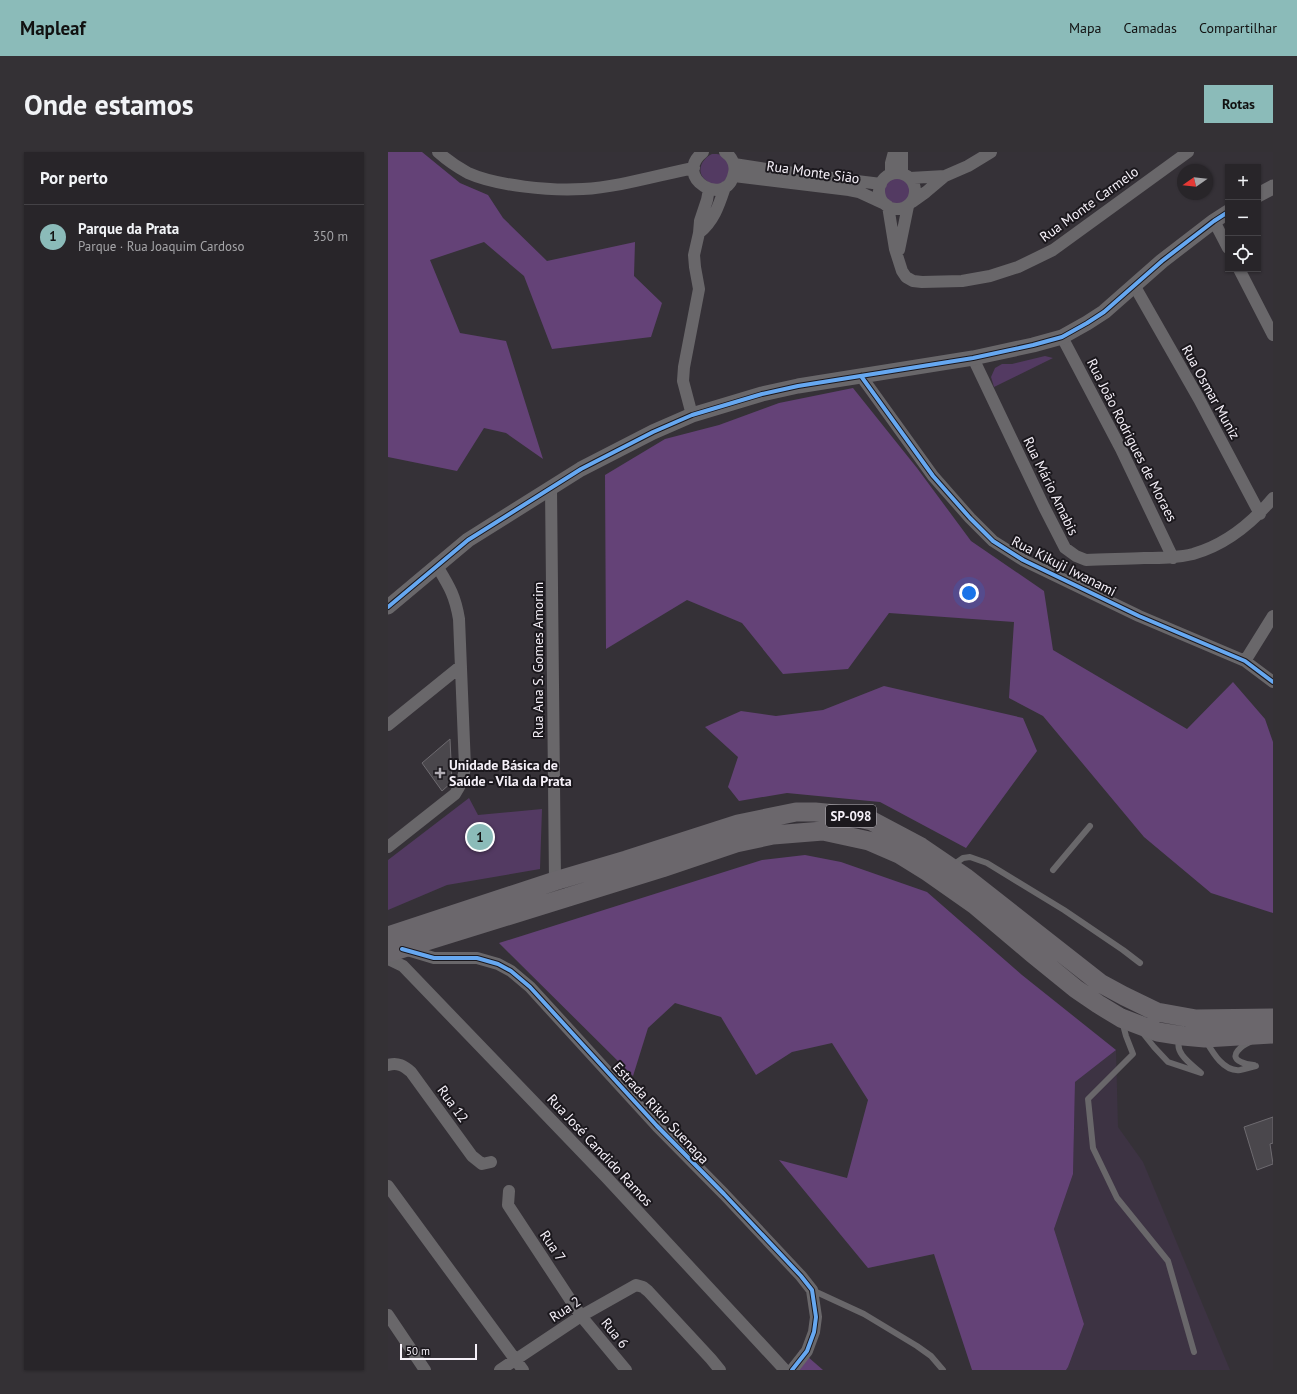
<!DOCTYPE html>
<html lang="pt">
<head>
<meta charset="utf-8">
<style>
	:root { --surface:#282529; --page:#343135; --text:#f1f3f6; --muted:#a5a5a8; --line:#444246; --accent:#8bbbb9 }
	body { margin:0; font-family:"PT Sans",sans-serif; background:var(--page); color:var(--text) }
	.controls { position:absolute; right:12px; top:12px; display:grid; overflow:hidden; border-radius:0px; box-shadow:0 1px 3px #0004 }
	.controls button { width:36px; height:36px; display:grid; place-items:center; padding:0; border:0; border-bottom:1px solid var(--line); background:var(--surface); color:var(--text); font:20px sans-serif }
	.compass { position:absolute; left:789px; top:12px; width:36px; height:36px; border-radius:50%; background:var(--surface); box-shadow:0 1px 3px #0004; rotate:256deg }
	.scale { position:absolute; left:12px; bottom:10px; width:77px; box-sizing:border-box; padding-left:4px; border:2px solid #f6f1f9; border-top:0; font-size:11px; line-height:14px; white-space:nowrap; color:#f6f1f9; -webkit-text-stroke:3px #1b181d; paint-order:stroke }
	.you { position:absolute; left:581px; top:441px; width:14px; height:14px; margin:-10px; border:3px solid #fff; border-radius:50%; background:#1a73e8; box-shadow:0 0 0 6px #1a73e833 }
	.badge { display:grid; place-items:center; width:26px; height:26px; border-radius:50%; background:var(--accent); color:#111; font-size:13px; font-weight:700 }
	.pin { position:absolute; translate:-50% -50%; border:2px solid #fff; box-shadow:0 1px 4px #0006 }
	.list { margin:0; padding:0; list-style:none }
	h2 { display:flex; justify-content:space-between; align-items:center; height:52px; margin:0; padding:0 16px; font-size:17px }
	h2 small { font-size:13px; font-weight:400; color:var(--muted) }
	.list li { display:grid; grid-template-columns:26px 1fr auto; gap:12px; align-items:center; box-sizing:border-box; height:64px; padding:0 16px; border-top:1px solid var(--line) }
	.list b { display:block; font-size:15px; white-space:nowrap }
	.list p { margin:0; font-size:13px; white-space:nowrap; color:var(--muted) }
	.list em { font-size:13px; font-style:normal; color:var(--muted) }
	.icon { flex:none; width:22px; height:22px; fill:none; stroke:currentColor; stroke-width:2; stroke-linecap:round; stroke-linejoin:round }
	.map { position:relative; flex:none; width:885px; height:1218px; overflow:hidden; border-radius:0px }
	header { display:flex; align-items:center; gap:24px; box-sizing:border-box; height:56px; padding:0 20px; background:var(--accent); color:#111 }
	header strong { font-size:19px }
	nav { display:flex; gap:22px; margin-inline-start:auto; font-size:14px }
	.intro { display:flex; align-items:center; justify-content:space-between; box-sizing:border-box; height:96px; padding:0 24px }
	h1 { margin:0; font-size:28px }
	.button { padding:10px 18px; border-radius:0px; background:var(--accent); color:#111; font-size:14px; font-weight:700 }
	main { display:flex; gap:24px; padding:0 24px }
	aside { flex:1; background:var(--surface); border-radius:0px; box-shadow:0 1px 3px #0004 }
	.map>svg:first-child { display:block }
</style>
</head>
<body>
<header>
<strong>Mapleaf</strong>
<nav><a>Mapa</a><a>Camadas</a><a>Compartilhar</a></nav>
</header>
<div class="intro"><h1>Onde estamos</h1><a class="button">Rotas</a></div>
<main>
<aside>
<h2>Por perto<small></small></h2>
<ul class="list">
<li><span class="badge">1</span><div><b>Parque da Prata</b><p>Parque · Rua Joaquim Cardoso</p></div><em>350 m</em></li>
</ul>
</aside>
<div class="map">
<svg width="885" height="1218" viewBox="0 0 885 1218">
	<rect width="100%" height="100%" fill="#353137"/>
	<path fill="#3d3343" d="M728,898L730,975L755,1010L842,1218H678L680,1215L696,1172L666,1077L685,1022L687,930Z"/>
	<path fill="#533a62" d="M324,2C338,1 339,8 343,19L335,31C332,32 327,33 324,32C322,32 321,30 319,29C307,21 313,7 324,2Z
		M494 39a15 15 0 1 1 30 0a15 15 0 1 1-30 0Z
		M657,204L665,206L606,235L603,225L607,216L614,212H624Z
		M81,646L90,663L154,657L152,717L59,733L0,758V708Z"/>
	<path fill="#644277" d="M0,0H34L72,31L100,43L115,66L159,109L247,90L246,124L274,151L263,185L164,197L136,124L96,90L42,108L72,181L118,189L155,307L118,281L96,276L69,319L0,305Z
		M465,236L529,316L583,389L656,439L665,498L799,577L845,530L877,567L885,590V761L823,741L756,685L655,564L621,546L626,470L501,461L460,517L395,522L354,471L299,448L218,497L217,323L277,287L331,273L391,251Z
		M496,534L635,566L649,599L578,696L492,650L399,641L351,649L340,635L350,605L317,575L353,559L388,564L435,558Z
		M417,703L453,710L539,740L634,823L728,898L687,930L685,1022L666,1077L696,1172L680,1215L678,1218H584L546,1102L480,1116L391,1008L459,1026L480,948L444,891L404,900L368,923L333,865L287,851L260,876L245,924L111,791L374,708Z
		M412,1198L435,1218H400Z"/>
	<path fill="#4a474c" stroke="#6e6b70" d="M62,587L64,630L54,639L34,611Z
		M885,965V991L882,992L885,1012L869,1018L856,975Z"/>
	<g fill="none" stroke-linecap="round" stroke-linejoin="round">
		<path stroke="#69676a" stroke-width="6" d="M565,713L575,706L582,705L599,711L676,758L735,798L752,811
			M665,718L702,674
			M734,869L738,884L745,902L700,947L705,996L729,1046L780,1109L806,1200
			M754,880L766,895L780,910L813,921
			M792,887C785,900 803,912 812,920
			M818,889C825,901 836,920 852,918C857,917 863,915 868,914
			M862,890C855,893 839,904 853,910C857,912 862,913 866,913
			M424,1138L476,1162L529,1194L543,1204L555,1218"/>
		<path stroke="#69676a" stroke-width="12" d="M50,0C59,8 69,15 80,21C109,34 163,39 195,37C231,35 270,23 306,16
			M315,0C283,26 339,58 346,21C348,13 344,5 337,0
			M514,0V21
			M346,12L412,22L493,32
			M491 39a18 18 0 1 1 36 0a18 18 0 1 1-36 0Z
			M503,22V11L506,0
			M346,24L461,38L471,40L497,52
			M522,26L557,24
			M524,50L538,40L557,24L580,14L603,0
			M500,54L507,97L514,119L518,125L525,129L534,130L574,129L602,124L630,115L665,98L800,0
			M826,69L840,96
			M311,81C326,69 331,53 337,35
			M511,98L520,54
			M851,117L885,183
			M746,133L811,247L872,362
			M674,185L733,297L785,406
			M585,206L656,355L677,396L688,404L698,408C717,407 737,407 756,406C773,406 789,406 805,402C837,393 864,371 885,346
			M473,224L545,324L582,366L605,389L635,408L751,464L857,509L885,530
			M304,263L295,229L296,215L311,137L307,115L306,103L311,81L312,69L319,48L321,37
			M163,336C165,467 165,598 167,729
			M857,509L885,464
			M0,573L73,514
			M0,695L67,642C73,633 76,626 77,615L71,467C67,443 61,434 49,414
			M16,797L46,806H89L110,812L123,819L142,835L269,974L336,1042L413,1124L424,1138L428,1165L426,1180L419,1199L404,1218
			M0,807L15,814L219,1026L397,1218
			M0,913C10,910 16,914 23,920L84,1004L94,1012L103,1010
			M0,1034L135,1218
			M121,1039L120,1053L193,1164L238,1218
			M0,1163L37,1218
			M112,1218L193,1164L248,1133L255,1135L260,1139L323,1207L332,1218"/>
		<path stroke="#69676a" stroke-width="15" d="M870,43L885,35
			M0,455L80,388L193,317L265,280L304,263L374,242L410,234L585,206L645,193L674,185L699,171L716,160L774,109L826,69L840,60"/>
		<path stroke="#6b676c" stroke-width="19" d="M0,784L167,729L238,708L350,672L408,660H427L458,663L484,669L533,695L577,725L712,831L736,844L769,860L808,867L885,866
			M0,801L274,716L348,691L385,683L435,679L481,689L511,702L540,720L587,753L645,802L688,837L710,852L733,866L770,880L795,884L817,886L885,882"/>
		<g stroke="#1b181d" stroke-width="6">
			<path id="cycleway" d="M473,224L545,324L582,366L605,389L635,408L751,464L857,509L885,530
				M0,455L80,388L193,317L265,280L304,263L374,242L410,234L585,206L645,193L674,185L699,171L716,160L774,109L826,69L840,60
				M14,797L46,806H89L110,812L123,819L142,835L269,974L336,1042L413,1124L424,1138L428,1165L426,1180L419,1199L404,1218"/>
		</g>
		<use href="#cycleway" stroke="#66a8f1" stroke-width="4"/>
	</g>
	<path fill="#b2aeb5" stroke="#1b181d" stroke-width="1.5" d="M50 615h4v4h4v4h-4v4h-4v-4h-4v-4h4z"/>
	<g text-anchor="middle" stroke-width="4" stroke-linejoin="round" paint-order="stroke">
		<rect fill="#1b181d" stroke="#b4b0b7" stroke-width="1" x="438" y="653" width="50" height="22" rx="3"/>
		<g font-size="13" font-weight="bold" fill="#f6f1f9">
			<text x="463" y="669">SP-098</text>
		</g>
		<g font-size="14" fill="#f6f1f9" stroke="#1b181d">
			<text transform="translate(425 20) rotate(8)" y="5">Rua Monte Sião</text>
			<text transform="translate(701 52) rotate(-36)" y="5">Rua Monte Carmelo</text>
			<text transform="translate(823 240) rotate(61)" y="5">Rua Osmar Muniz</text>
			<text transform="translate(744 288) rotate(63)" y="5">Rua João Rodrigues de Moraes</text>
			<text transform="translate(663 334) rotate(64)" y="5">Rua Mário Amabis</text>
			<text transform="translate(676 414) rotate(27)" y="5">Rua Kikuji Iwanami</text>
			<text transform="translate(150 508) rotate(-90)" y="5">Rua Ana S. Gomes Amorim</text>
			<text transform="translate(65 952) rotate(54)" y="5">Rua 12</text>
			<text transform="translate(273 961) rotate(47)" y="5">Estrada Rikio Suenaga</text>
			<text transform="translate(212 998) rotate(47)" y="5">Rua José Candido Ramos</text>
			<text transform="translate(165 1094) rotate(56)" y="5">Rua 7</text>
			<text transform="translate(177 1157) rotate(-33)" y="5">Rua 2</text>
			<text transform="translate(227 1181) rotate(51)" y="5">Rua 6</text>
		</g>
		<g font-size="14" font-weight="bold" fill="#f6f1f9" stroke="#1b181d" text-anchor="start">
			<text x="61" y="618">Unidade Básica de<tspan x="61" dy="16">Saúde - Vila da Prata</tspan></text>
		</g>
	</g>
</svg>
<div class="controls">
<button>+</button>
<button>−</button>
<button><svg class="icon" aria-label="locate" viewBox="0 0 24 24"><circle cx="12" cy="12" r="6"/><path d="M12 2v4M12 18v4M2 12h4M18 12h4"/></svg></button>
</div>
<svg class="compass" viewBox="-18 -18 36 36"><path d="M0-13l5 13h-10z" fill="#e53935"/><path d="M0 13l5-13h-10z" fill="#a5a5a8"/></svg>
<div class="scale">50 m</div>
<div class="you"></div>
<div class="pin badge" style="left:92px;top:685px">1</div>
</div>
</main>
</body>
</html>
